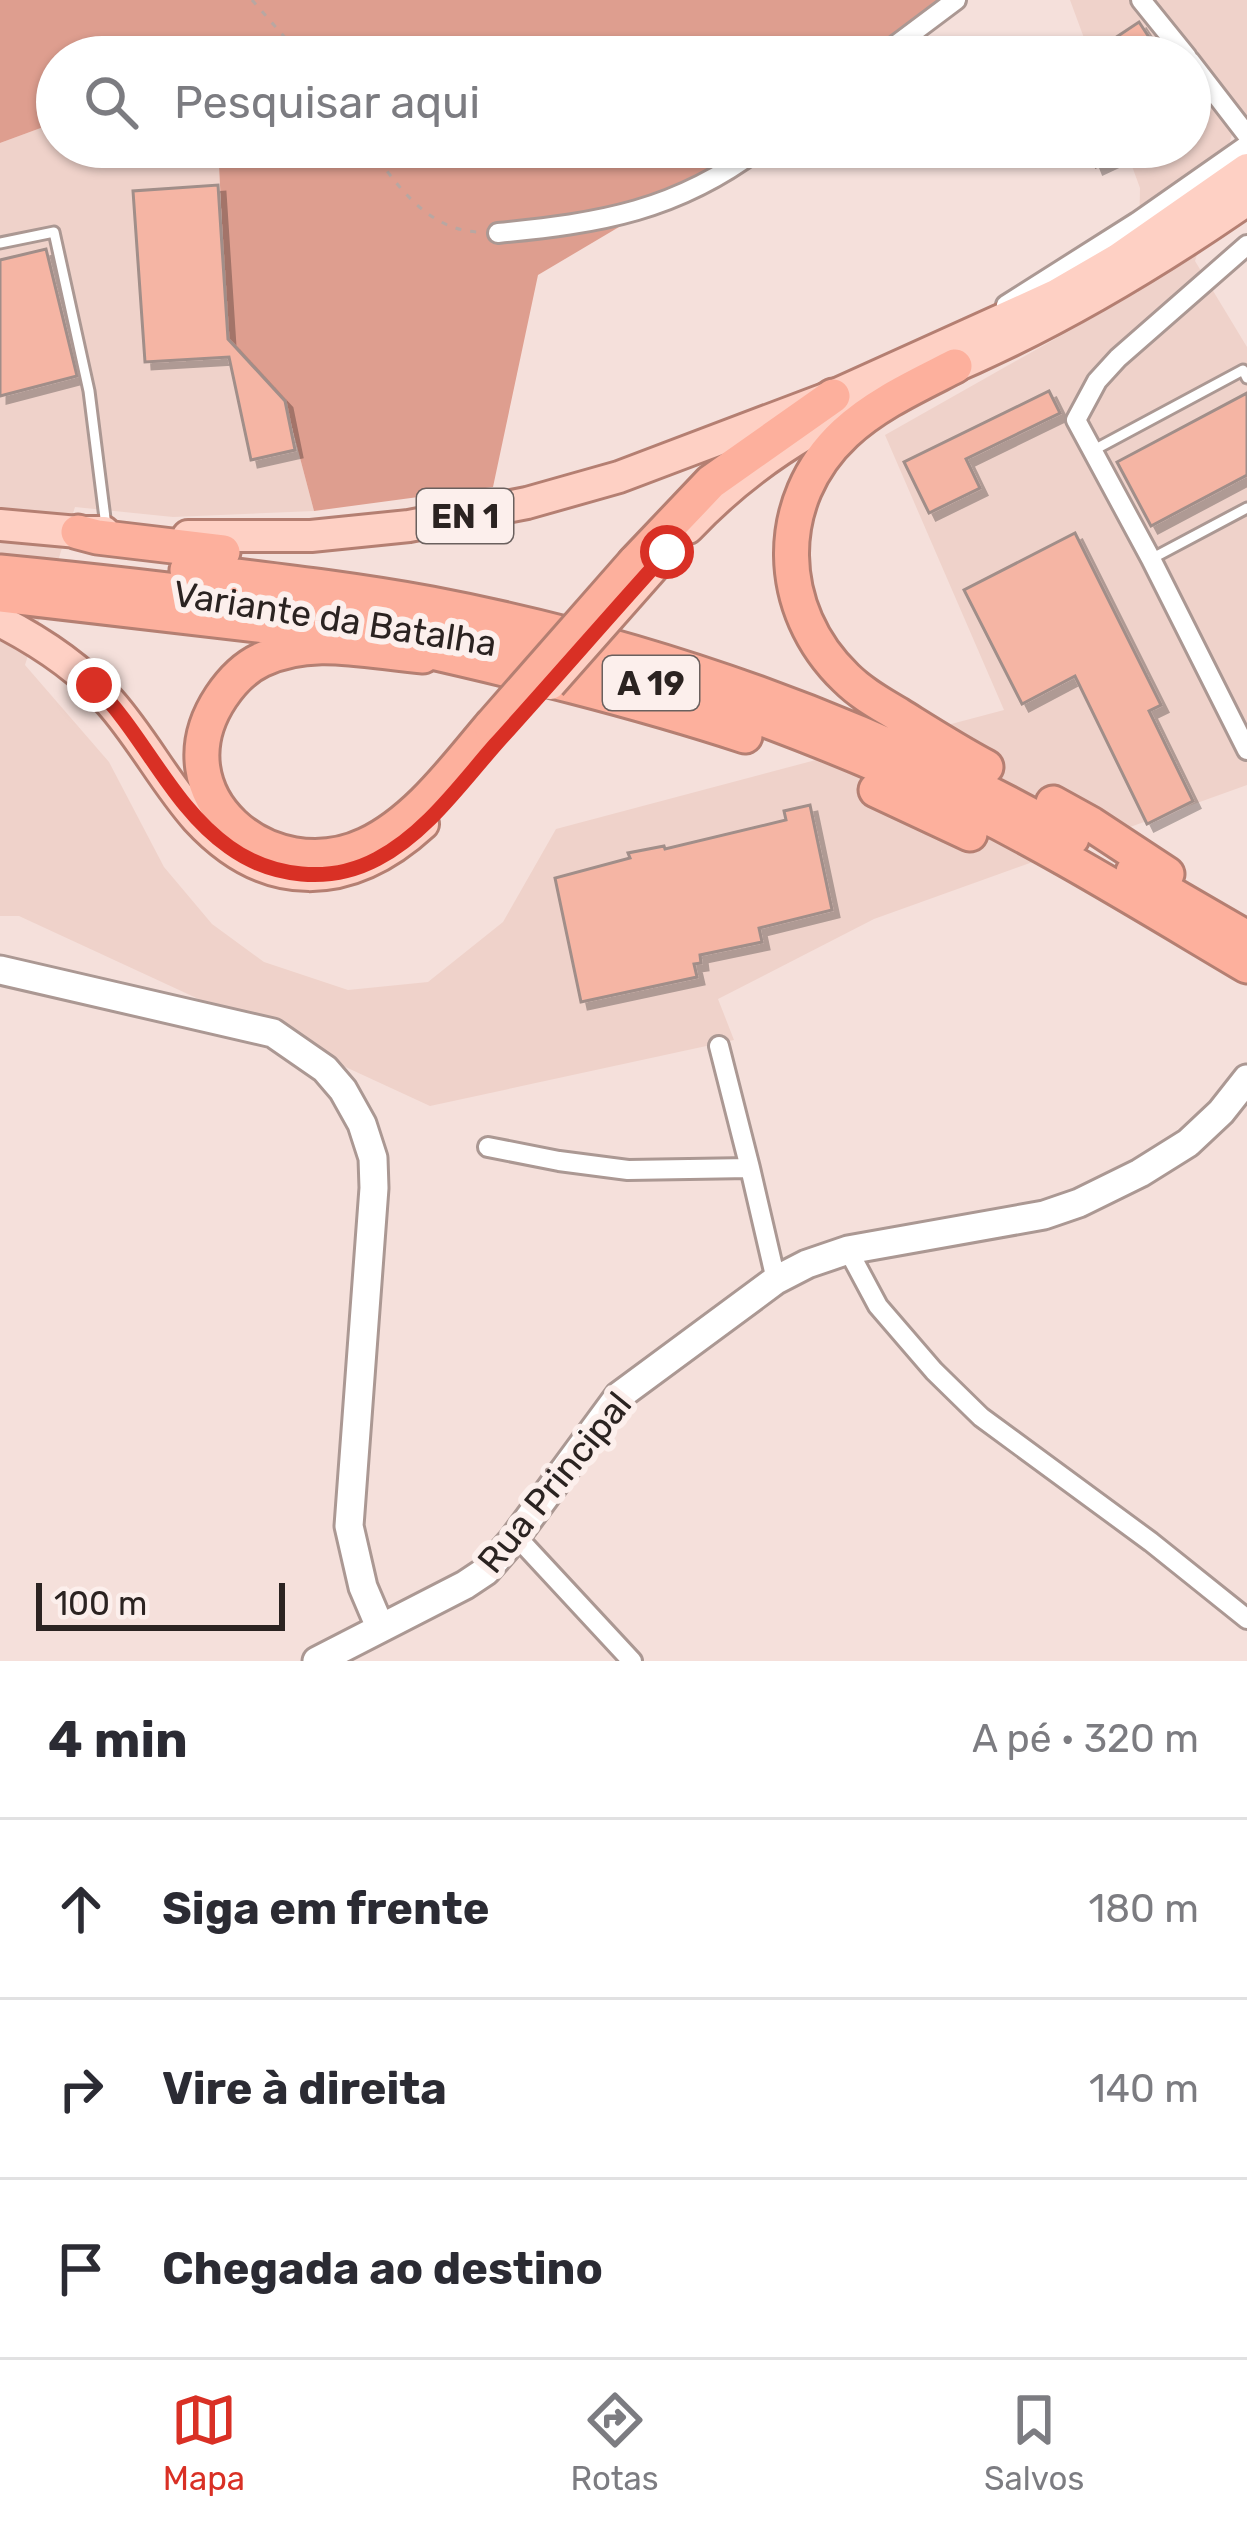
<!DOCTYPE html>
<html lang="pt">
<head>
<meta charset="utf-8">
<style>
	:root { --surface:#fff; --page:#f7f7f7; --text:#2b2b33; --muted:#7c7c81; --line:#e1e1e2; --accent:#d93025 }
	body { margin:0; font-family:Rubik,sans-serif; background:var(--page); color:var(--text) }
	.scale { position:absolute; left:36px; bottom:30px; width:249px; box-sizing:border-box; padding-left:12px; border:6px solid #2b2321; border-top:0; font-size:33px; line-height:42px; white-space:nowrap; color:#2b2321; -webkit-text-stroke:9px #fcefec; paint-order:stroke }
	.stop { position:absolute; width:36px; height:36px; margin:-27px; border:9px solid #d93025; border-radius:50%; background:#fff }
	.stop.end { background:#d93025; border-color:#fff; box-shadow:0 3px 12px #0008 }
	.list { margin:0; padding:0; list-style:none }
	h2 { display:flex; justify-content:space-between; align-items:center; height:156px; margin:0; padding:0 48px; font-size:51px }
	h2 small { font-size:39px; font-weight:400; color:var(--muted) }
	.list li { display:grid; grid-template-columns:78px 1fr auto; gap:36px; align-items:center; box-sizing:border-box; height:180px; padding:0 48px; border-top:3px solid var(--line) }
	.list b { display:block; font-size:45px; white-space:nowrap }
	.list em { font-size:39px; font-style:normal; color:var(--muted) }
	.icon { flex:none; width:66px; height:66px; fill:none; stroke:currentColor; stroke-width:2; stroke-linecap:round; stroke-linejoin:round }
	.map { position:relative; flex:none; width:1247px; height:1661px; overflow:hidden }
	.search { position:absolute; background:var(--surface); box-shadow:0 3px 9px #0004; left:36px; right:36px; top:36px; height:132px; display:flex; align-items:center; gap:30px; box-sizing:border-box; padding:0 42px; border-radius:66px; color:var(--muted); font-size:45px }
	.sheet { height:696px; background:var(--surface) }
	nav { display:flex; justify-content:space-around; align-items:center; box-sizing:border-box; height:168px; border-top:3px solid var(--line); background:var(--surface); font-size:33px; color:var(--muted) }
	nav a { display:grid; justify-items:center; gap:6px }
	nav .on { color:var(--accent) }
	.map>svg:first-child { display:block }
</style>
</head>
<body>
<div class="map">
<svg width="1247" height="1661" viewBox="0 0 1247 1661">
	<defs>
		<filter id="shadow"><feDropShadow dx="7" dy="7" stdDeviation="0" flood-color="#0004"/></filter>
	</defs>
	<rect width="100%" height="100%" fill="#f5e0db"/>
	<path fill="#efd2ca" d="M1070,0H1247V119L1233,131L1195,261L1247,347V785L874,919L718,999L734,1040L430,1106L19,916H0V143L57,122V147H218L228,339L285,401L314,511L173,517L75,507L25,665L109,762L164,867L212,924L264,962L348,990L428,982L503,922L556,829L1004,710L885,435L1138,292L1140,188L1125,147H1190V57H1091Z"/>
	<path fill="#de9e8f" d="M0,0H960L889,57H57V122L0,143Z
		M218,147H754L538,275L493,487L314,511L285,401L228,339Z"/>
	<path fill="#f5b5a4" stroke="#a18e89" stroke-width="3" filter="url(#shadow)" d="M1139,22L1162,57H1114L1106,44Z
		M1088,147H1108L1113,159L1096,167Z
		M218,185L228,339L285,401L295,450L251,460L229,357L145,362L133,191Z
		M46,249L77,376L0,396V260Z
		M1049,391L1060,413L966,459L980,488L929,513L904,462Z
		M1247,393V475L1151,526L1117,462Z
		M1075,533L1161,705L1149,711L1193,801L1147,824L1075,676L1022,704L964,590Z
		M810,805L832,910L759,928L762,942L700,955L701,963L694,964L697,977L581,1002L555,878L630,858L628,853L664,846L665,849L786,820L784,811Z"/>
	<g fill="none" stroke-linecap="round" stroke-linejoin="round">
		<g stroke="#ab9893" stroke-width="15">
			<path id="lane" d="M0,243L54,232L89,391L106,526
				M1092,451L1243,370L1247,378
				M1151,559L1247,508"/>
		</g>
		<g stroke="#ab9893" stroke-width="24">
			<path id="street" d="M1141,0L1187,57
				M880,57L956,0
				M1190,61L1247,135
				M498,233C600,223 677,211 761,147
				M1247,245L1118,358L1097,381L1076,420L1151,559L1247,750
				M1006,305L1137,222L1247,145
				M719,1046L750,1168
				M488,1147L559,1161L628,1170L750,1168L776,1280
				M848,1250L878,1306L934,1371L981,1417L1151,1542L1247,1619
				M516,1536L632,1661"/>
		</g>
		<g stroke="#ab9893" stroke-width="33">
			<path id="secondary" d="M0,970L273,1033L325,1069L343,1090L362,1124L373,1158L374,1188L349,1526L363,1587L380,1627
				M317,1661L465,1585L486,1571L513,1540L619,1396L776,1280L807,1264L848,1250L1044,1215L1079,1203L1140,1173L1188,1143L1221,1112L1247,1079"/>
		</g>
		<g stroke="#b47f72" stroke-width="36">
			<path id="primary" d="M935,375C1046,329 1149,268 1247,200
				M0,525L78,532H104
				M688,528C740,473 804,429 874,400
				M188,536H311L409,526L527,503L619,477L833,396L1056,295L1118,259L1247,169
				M0,621C41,642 79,667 110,702C142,738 165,783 197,819C267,895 350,891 423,824"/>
		</g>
		<g stroke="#b47f72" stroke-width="39">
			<path id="highway" d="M955,366C918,385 876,404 845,433C772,501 775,610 846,678C862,694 881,704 899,715C928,733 956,751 986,767
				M78,532L97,537L223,552
				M635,562L711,482L833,396
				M187,570C268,580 350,589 431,604C656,647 873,725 1072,838
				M0,572C195,591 391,615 581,664C640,679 699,694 755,716C814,738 874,762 931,789C1040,840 1144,905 1247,966
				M0,595L308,631
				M401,645C516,671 632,699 745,736
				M423,656C369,652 312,635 261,660C244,668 231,682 221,697C156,795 270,890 366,845C417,821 455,768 491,726
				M876,790L970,834
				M1053,803L1091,824L1167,874
				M1133,872L1247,938"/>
		</g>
		<path stroke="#b8a7a2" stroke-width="3" stroke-dasharray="6 9" stroke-linecap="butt" d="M252,0L302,57
			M370,147C396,185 428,230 478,232"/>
		<use href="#lane" stroke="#fff" stroke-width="9"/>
		<use href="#street" stroke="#fff" stroke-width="18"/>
		<use href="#secondary" stroke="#fff" stroke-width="27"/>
		<use href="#primary" stroke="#fed0c4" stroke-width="30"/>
		<use href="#highway" stroke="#fdb09d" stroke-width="33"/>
		<g stroke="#b47f72" stroke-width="36" stroke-linecap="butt">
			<path id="primary-bridge" d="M550,684L656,564"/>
		</g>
		<g stroke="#b47f72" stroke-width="39" stroke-linecap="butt">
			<path id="highway-bridge" d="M491,726L635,562"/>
		</g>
		<use href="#primary-bridge" stroke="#fed0c4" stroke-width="30"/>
		<use href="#highway-bridge" stroke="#fdb09d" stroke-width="33"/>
	</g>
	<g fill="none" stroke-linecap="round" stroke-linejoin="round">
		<path stroke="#d93025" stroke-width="15" d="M94,685C144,734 171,806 229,847C272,878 330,884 377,859C425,834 460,785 495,745C553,681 609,616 667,552"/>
	</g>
	<g text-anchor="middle" stroke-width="12" stroke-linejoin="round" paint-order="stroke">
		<g fill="#fcefec" stroke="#6a605e" stroke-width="3">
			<rect x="417" y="489" width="96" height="54" rx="9"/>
			<rect x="603" y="656" width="96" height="54" rx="9"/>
		</g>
		<g font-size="33" font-weight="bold" fill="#2b2321">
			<text x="465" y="528">EN 1</text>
			<text x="651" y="695">A 19</text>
		</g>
		<g font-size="36" fill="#2b2321" stroke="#fcefec">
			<text transform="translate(335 618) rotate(9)" y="13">Variante da Batalha</text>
			<text transform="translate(554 1482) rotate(-51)" y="13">Rua Principal</text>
		</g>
	</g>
</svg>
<div class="scale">100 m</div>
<div class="stop" style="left:667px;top:552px"></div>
<div class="stop end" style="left:94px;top:685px"></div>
<div class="search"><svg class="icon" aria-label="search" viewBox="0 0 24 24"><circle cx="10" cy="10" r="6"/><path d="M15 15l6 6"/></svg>Pesquisar aqui</div>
</div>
<section class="sheet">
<h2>4 min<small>A pé · 320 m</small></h2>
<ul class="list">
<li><svg class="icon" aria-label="ahead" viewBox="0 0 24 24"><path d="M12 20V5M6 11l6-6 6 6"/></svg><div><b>Siga em frente</b></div><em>180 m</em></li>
<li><svg class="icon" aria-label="right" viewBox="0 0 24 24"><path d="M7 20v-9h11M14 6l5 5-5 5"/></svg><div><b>Vire à direita</b></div><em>140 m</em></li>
<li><svg class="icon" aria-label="arrive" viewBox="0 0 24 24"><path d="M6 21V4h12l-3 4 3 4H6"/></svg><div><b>Chegada ao destino</b></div></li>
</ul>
</section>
<nav>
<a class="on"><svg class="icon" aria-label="map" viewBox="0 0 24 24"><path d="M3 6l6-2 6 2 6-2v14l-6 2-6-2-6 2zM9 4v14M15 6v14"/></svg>Mapa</a>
<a><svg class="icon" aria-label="directions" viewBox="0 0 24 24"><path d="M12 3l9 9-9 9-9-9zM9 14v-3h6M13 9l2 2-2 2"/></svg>Rotas</a>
<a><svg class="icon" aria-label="saved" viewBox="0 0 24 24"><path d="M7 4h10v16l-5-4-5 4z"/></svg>Salvos</a>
</nav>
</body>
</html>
